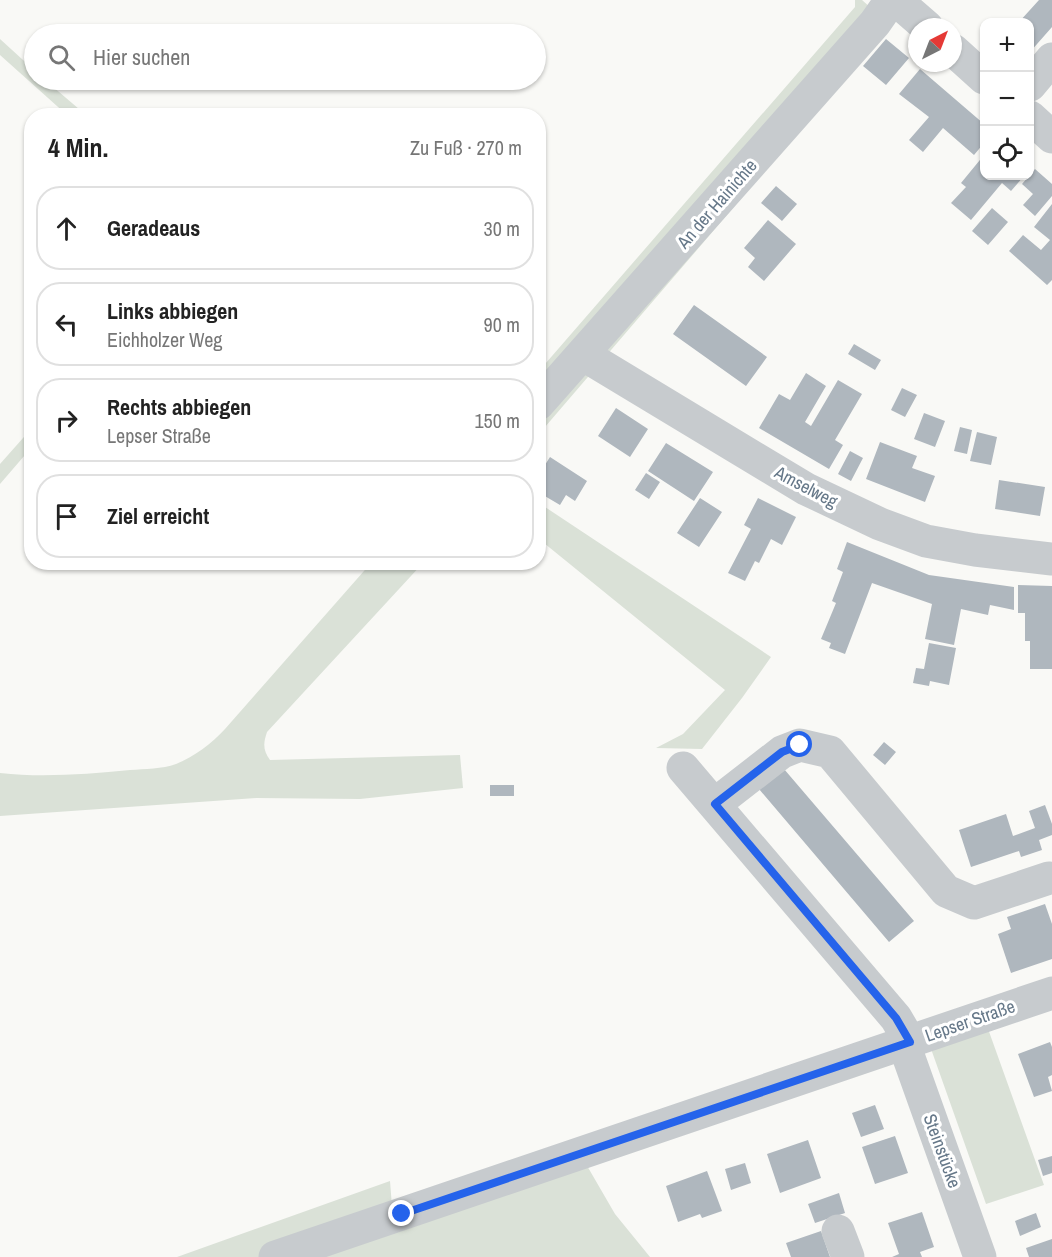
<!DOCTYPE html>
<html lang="de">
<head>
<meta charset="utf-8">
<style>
	:root { --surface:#fff; --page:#f6f6f6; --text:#222; --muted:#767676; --line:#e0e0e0 }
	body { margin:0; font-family:"Archivo Narrow",sans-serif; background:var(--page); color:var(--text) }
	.controls { position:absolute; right:18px; top:18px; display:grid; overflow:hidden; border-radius:12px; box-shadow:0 2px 4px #0004 }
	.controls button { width:54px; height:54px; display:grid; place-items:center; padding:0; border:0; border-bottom:2px solid var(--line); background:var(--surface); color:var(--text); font:30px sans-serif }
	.compass { position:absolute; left:908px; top:18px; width:54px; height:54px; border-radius:50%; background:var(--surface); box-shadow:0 2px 4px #0004; rotate:42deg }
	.stop { position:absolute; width:18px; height:18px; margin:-14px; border:4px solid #2563eb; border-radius:50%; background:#fff }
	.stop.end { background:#2563eb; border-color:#fff; box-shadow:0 2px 6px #0008 }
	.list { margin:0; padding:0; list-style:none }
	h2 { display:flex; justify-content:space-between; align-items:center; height:78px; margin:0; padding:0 24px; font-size:26px }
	h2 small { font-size:20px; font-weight:400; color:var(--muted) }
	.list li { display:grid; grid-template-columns:39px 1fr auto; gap:18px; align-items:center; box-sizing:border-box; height:84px; margin:0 12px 12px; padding:0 12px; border:2px solid var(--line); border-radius:24px }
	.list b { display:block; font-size:22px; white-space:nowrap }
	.list p { margin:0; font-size:20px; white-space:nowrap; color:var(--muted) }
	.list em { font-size:20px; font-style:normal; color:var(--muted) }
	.icon { flex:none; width:33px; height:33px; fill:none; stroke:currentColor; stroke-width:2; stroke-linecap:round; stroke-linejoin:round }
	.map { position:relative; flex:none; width:1052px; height:1257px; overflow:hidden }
	.search { position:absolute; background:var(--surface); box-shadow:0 2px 4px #0004; left:24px; top:24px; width:522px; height:66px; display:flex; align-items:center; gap:15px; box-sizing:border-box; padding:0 21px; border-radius:33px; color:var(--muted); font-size:22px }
	.panel { position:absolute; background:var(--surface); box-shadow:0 2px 4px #0004; left:24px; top:108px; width:522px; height:462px; border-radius:24px }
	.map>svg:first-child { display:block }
</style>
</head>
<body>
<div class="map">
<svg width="1052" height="1257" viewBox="0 0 1052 1257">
	<rect width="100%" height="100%" fill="#f9f9f6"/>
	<path fill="#dae1d7" d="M855,0H862L890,25L539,434V371L855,7Z
		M0,39L34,70V80H45L86,115H67L0,55Z
		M31,429V448L0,484V464Z
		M539,503L771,657L742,698L702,749L656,748L683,734L725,690L539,539Z
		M371,563H423L267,732C263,744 263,750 270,760L460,755L463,788L360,799L256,798L0,816V773C43,778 87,774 130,770C145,769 162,769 176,764C194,757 212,743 225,729Z
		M987,1026L1044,1185L986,1204L930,1046Z
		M586,1164L615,1214L650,1257H177L390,1181L394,1232Z"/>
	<path fill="#afb7be" d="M1039,0H1052V27L1030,52V22H1019Z
		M886,39L909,58L886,85L863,66Z
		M920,69L984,124V143L974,155L943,128L923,152L909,140L929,117L899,94Z
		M984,155V176H1024L1011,191L1002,183L971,220L951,203L966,187L961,183Z
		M1035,169L1052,184V196L1035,216L1023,205L1033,194L1022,184Z
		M776,186L797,204L782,221L761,203Z
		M1052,204V280L1047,285L1009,251L1023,235L1041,250L1050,240L1034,227Z
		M992,208L1008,222L988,245L972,231Z
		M768,220L796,244L764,281L748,267L755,258L744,248Z
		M694,305L767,357L746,386L673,334Z
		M854,344L881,360L875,370L848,354Z
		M806,373L826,386L805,422L811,426L838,380L862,394L835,440L843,445L829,469L759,428L779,394L790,400Z
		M902,388L917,395L905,417L891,410Z
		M616,408L648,429L630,457L598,436Z
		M924,413L945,421L935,447L914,439Z
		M960,427L972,430L967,454L954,451Z
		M977,432L997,437L991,465L970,461Z
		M880,442L917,456L912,468L935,476L925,502L866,479Z
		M666,443L713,472L694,501L648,471Z
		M850,451L863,458L851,481L838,474Z
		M550,457L587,481L575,501L566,495L560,505L538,492V476Z
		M646,473L660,482L649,499L635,490Z
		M999,480L1045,487L1040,516L995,509Z
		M700,498L722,512L699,547L677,533Z
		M758,498L796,517L782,545L771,539L759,563L755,561L745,581L728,573L751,529L744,525Z
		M847,542L929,575L1014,587V610L990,605L988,615L961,609L954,645L925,639L932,604L872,583L845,654L829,648L831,643L821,639L836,603L832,601L843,572L837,569Z
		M1018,585L1052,586V669H1030V641H1025V613H1018Z
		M929,643L956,648L949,685L930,681L929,686L913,683L916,668L924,669Z
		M884,742L896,752L885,765L873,755Z
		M784,769L914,921L889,942L759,789Z
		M490,785H514V796H490Z
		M1045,805L1052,824V835L1039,840L1042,850L1021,857L1019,851L971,867L959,830L1006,814L1013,836L1035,828L1029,811Z
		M1045,904L1052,924V959L1011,973L998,934L1011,929L1007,917Z
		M1050,1042L1052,1047V1075L1048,1077L1052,1091L1034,1097L1018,1054Z
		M875,1105L884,1129L861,1137L852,1113Z
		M895,1136L908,1173L875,1184L862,1147Z
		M808,1140L821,1178L780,1193L767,1154Z
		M1052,1156V1173L1043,1176L1038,1160Z
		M745,1163L751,1183L731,1190L725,1169Z
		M707,1171L722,1211L702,1218L700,1214L678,1222L666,1186Z
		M839,1193L845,1213L815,1223L808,1204Z
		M922,1212L934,1247L920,1252L922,1257H892L899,1254L888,1223Z
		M1036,1213L1041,1227L1020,1236L1015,1221Z
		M821,1231L830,1257H791L786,1243Z
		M1052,1239V1257H1029L1026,1248Z"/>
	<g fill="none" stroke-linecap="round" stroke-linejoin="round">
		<path stroke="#c7cbce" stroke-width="33" d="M896,0L927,27
			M953,50L984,78
			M1030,85L1052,59
			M1030,117L1052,137
			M584,355L806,489L880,524L926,541L975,550L1052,559
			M538,404L875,23L891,0
			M683,768L896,1018L910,1042
			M715,804L782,752L800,745L830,752L946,891L974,903L1049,878
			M904,1044L980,1257
			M838,1231L848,1257
			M275,1257L1052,993"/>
	</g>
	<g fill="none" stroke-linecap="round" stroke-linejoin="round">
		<path stroke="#2563eb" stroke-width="8" d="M402,1214L910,1042L896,1018L715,804L782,752L800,745"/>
	</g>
	<g text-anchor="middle" stroke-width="6" stroke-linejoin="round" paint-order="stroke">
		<g font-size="18" fill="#667889" stroke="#fff">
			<text transform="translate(717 204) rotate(-49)" y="6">An der Hainichte</text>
			<text transform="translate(806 487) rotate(28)" y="6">Amselweg</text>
			<text transform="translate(970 1021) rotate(-19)" y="6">Lepser Straße</text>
			<text transform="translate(942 1151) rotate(70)" y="6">Steinstücke</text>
		</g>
	</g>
</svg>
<div class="controls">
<button>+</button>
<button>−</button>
<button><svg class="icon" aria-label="locate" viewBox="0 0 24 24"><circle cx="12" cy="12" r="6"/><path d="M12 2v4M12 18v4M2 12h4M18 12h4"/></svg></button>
</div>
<svg class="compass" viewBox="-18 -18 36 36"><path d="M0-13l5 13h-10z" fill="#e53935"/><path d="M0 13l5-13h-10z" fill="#767676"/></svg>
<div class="stop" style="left:800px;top:745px"></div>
<div class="stop end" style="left:402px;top:1214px"></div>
<div class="search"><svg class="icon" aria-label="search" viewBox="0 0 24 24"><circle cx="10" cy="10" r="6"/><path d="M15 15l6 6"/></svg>Hier suchen</div>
<section class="panel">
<h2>4 Min.<small>Zu Fuß · 270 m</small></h2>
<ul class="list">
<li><svg class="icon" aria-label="ahead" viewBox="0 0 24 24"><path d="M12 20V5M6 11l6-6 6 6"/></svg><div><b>Geradeaus</b></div><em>30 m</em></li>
<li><svg class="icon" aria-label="left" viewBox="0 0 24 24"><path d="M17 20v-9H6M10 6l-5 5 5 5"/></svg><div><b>Links abbiegen</b><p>Eichholzer Weg</p></div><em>90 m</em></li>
<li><svg class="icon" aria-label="right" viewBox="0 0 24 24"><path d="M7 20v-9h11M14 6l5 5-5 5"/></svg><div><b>Rechts abbiegen</b><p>Lepser Straße</p></div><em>150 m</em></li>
<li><svg class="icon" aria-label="arrive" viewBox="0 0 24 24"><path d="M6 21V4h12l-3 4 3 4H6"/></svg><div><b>Ziel erreicht</b></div></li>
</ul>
</section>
</div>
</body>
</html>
